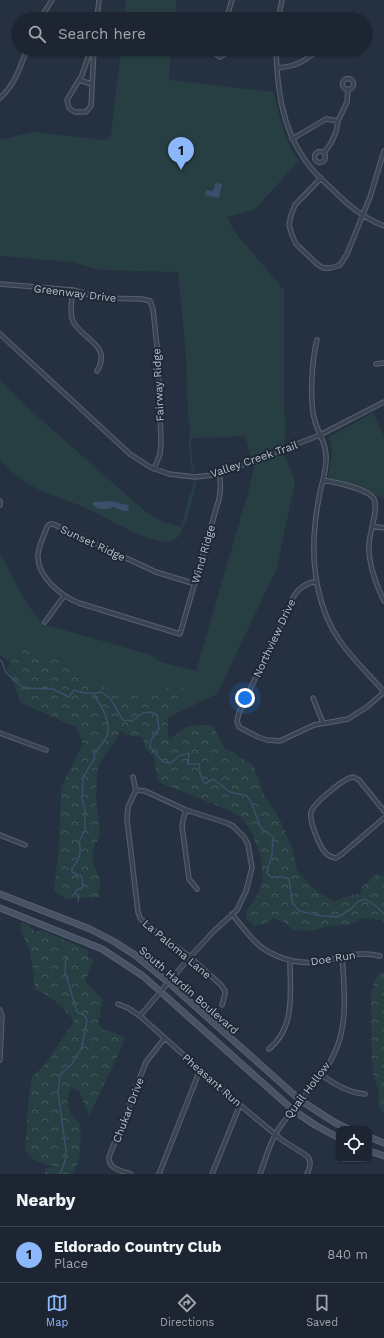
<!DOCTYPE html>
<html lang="en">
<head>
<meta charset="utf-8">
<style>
	:root { --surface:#1c2531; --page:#252d39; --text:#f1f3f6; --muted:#a0a5ab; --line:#3a424d; --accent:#8cb7fa }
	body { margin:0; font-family:"Work Sans",sans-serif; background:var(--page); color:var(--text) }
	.controls { position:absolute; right:12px; bottom:12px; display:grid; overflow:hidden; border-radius:8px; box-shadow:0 1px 3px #0004 }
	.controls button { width:36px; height:36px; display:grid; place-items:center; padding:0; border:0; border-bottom:1px solid var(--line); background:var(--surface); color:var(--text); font:20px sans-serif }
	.you { position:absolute; left:245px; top:698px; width:14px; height:14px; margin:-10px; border:3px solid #fff; border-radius:50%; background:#1a73e8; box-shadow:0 0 0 6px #1a73e833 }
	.badge { display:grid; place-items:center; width:26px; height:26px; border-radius:50%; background:var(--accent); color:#111; font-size:13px; font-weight:700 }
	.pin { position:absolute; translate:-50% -33px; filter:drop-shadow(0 1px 2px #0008) }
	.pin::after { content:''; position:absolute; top:21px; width:14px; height:12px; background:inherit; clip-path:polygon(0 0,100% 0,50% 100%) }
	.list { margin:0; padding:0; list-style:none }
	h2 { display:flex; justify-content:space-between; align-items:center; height:52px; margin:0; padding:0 16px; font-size:17px }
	h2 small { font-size:13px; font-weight:400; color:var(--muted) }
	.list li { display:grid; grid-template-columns:26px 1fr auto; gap:12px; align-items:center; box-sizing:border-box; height:56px; padding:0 16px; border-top:1px solid var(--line) }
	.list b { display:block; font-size:15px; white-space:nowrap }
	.list p { margin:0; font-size:13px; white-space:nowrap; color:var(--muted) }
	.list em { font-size:13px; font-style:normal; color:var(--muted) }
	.icon { flex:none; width:22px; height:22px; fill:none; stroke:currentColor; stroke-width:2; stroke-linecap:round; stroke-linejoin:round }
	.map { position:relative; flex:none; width:384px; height:1174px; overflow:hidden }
	.search { position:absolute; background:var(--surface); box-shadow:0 1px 3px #0004; left:12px; right:12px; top:12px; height:44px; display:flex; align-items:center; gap:10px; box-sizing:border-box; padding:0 14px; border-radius:22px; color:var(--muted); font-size:15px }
	.sheet { height:108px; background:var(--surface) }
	nav { display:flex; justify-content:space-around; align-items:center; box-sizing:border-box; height:56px; border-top:1px solid var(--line); background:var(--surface); font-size:11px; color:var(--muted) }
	nav a { display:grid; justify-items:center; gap:2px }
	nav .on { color:var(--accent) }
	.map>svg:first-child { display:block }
</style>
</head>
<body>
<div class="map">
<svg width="384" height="1174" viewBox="0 0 384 1174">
	<defs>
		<pattern id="forest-crowns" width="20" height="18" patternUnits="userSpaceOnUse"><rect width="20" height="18" fill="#273f42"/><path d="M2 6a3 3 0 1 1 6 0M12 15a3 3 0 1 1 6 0" fill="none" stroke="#44595c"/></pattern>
	</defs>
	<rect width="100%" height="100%" fill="#253141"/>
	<path fill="#273f42" d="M126,0H177L174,19H124Z
		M121,49H171L169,80L274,92C279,117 285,140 299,161L254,210L227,217L234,231L284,290V401L285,427L284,454L295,481L277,568L217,694L167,718L127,713L15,666L0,655V556L3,558C15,580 25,608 46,625L148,654L161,662L196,671L249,489L254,468L245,435L230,437L194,438L191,440L192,459L195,471H192L189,452L190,425L188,416L186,357L178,272L100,270L72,262L0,256V140L33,132L105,140L111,135Z
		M0,380L29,409L146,512L163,522L181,527L194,481H197C193,493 186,537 172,541C153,547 104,516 86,508C65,499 43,494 24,481C15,475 7,468 0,459Z
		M373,413L384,436V498L328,477L332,451L329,437Z"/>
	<path fill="url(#forest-crowns)" d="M20,645L38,655L58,660L78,670L84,679L108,689L150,695L176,685L195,694C170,706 165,712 169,740L186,727L198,725L213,726L224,747L254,766L264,795L279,818L291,845L298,872L313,888L333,901L353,895L360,894L362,887L377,874L384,876V922L381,920L362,918L350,925L329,926L310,931L293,930L284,922L274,918L264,924L255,926L246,919L247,910L259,893L263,879L261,857L251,831L241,817L221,807L158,782L154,757L146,749L142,737L127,735L120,730L116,739L98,766L96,798L100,834L94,848L92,862L100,878L99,897L66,899L54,890L59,849L61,787L83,744L77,728L20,702L17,692L7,669Z
		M21,923L28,924L35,932L41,930L88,950V957L94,960L85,981L103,1000L98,1023L102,1029L125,1037L120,1051L89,1116L79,1091L71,1088C64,1103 68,1113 80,1124C81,1142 82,1159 73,1174H45V1169L55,1167C42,1161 31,1164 25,1148L29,1095L32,1077L43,1067L74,1021C63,1008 52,995 35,990C34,977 32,956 27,944C24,937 19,931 21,923Z
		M384,972V1114L378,1104L379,1093L373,1073L372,1059L371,998L374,982L379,973Z"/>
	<path fill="#3b4f6a" d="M215,183L222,184L219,198L205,195L206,190L212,191L214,189Z
		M110,501L128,505L129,511H123L113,507C105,510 99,511 92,504L94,502Z"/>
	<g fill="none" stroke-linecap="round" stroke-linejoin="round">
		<path stroke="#3b4f6a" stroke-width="1.5" d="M0,660L2,662L6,673L24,688L53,689L69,697L74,690C83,694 91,694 101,692L110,698L123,720L132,721L143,713L151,712L157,715L159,729L151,740L150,747L163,762L171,763L179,756L189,753L188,764H199L200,774L205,784L213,779L230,792L247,796L251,802L261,828L273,837L272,854L267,873L271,877H285L289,879L292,902L299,911L322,916L338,917L351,909L357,902L365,899L377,907L384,914
			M78,901L79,896L75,893L77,889H80L83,887L82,877L72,872V868C79,861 82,852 79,842L85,830V808L82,799L83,777L95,758L94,754C98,748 105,742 107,735C112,721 100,705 93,693
			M60,1174L65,1161L66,1150L58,1092L60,1075L72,1064L82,1047L87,1020L84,1015L77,1012L65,972L66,956"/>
		<g stroke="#57616e" stroke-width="5.5">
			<path id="minor" d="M40,19L52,0
				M97,19L99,0
				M226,19L232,0
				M278,19L282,0
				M91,49L82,75L67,100L69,108L75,112H86L91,106L94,49
				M216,49V54L220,57L225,54V49
				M276,49C277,88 282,128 305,160C312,171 322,180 332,189C349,206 362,217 384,226
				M277,68C297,66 304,62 319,49
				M342.5 84a5.5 5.5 0 1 1 11 0a5.5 5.5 0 1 1-11 0Z
				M79,80L92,84
				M0,98C15,84 20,68 27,49
				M292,139L326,119L338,121
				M314.5 157a5.5 5.5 0 1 1 11 0a5.5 5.5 0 1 1-11 0Z
				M324,153L331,143L336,132L338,121L347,102L348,89
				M321,178L295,205L291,215L289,225L292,235L296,244L317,264L323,268H331L340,265L347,254L370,197L384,151
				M0,284L73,290L101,298L142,299L150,301L153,309L158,356L161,443L160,454L154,469
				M73,290C72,299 69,312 73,321C81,339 113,345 97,371
				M0,334L130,454L150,467L169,474L195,477L213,475L224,472L320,435L384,402
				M317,340C312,359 309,402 315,421C318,433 326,443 326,456C327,467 323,480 320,492C318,502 316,514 315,525C311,564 317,609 340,641C353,660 370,675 384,692
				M376,364L384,363
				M323,480C334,482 369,489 374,499C379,509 369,533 369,545C368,564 376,584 384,601
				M0,501V505
				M372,526L384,528
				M316,581C307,583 299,588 294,596L239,713L237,721L239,727L258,737L267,740L280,741L314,725L348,719L367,707L384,692
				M195,584L156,572L53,524H50L47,527C44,536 39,545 38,554C36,576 61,596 79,603L180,634L219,499C221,490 221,482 219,473
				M45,622L64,596
				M313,698L323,723
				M0,733L46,750
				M133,777L136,790L128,807L127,819L138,912L140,918L148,926L190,957L221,985L225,991V994L222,1005
				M136,790L145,791L186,810L227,823L233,826L244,837L248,844L252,868L246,891L237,910L214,931L190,957L140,1016
				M186,810L183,820L182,826L189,879L197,889
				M384,811L359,780L353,777C344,778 314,803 311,812C309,820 319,846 325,852C328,856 331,857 336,858L342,854L384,818
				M0,835L25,845
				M232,914C241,925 250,938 261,947C280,961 306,966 329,960C346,956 363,951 380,956
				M118,1004L128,1008L140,1016L240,1105L282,1140L307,1156C312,1161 310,1168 307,1174
				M0,1010L2,1016L0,1060
				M269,1049C296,1027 290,992 290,960
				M321,1075C335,1084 348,1093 365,1094
				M131,1174C122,1171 108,1169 109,1157L146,1062L164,1039
				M159,1174L200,1070
				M212,1174L240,1105
				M260,1174C266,1158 271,1138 282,1124C300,1099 326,1076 337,1047C348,1019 344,986 342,956"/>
		</g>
		<g stroke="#57616e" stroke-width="7">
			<path id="secondary" d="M0,894L90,929L113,941L135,955L168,982L300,1100L334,1122L348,1129
				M0,908L102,949L143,976L293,1110L315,1125L339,1138
				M369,1137L384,1143
				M369,1151L384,1156"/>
		</g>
		<use href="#minor" stroke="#394351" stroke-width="3.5"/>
		<use href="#secondary" stroke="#475264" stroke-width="5"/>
	</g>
	<g text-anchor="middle" stroke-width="4" stroke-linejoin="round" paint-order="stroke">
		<g font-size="11" fill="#b6becb" stroke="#1e2836">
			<text transform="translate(75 293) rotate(7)" y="4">Greenway Drive</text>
			<text transform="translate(158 385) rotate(-93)" y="4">Fairway Ridge</text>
			<text transform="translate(254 459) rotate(-19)" y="4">Valley Creek Trail</text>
			<text transform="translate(93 543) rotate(25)" y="4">Sunset Ridge</text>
			<text transform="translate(203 554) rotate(-74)" y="4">Wind Ridge</text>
			<text transform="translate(274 638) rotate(-65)" y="4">Northview Drive</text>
			<text transform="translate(177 949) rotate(40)" y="4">La Paloma Lane</text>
			<text transform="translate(333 958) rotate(-9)" y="4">Doe Run</text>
			<text transform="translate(189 990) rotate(41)" y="4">South Hardin Boulevard</text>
			<text transform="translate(212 1080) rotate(41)" y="4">Pheasant Run</text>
			<text transform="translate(307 1090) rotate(-53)" y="4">Quail Hollow</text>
			<text transform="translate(128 1110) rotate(-69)" y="4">Chukar Drive</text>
		</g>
	</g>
</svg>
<div class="controls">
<button><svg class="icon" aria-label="locate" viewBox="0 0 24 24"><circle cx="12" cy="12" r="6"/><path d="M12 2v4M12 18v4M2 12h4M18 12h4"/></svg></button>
</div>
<div class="you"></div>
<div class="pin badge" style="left:181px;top:170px">1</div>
<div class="search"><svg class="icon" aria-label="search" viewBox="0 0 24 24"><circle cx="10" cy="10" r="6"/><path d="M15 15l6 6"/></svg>Search here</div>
</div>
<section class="sheet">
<h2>Nearby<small></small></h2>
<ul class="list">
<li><span class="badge">1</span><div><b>Eldorado Country Club</b><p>Place</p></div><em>840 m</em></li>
</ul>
</section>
<nav>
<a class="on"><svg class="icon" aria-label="map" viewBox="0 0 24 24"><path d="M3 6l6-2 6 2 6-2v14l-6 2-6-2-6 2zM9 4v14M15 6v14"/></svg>Map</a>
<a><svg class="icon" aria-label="directions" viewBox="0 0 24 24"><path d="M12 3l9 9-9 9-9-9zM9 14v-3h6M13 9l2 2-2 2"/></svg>Directions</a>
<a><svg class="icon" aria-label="saved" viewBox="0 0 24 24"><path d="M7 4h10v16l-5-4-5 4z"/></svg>Saved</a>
</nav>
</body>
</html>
